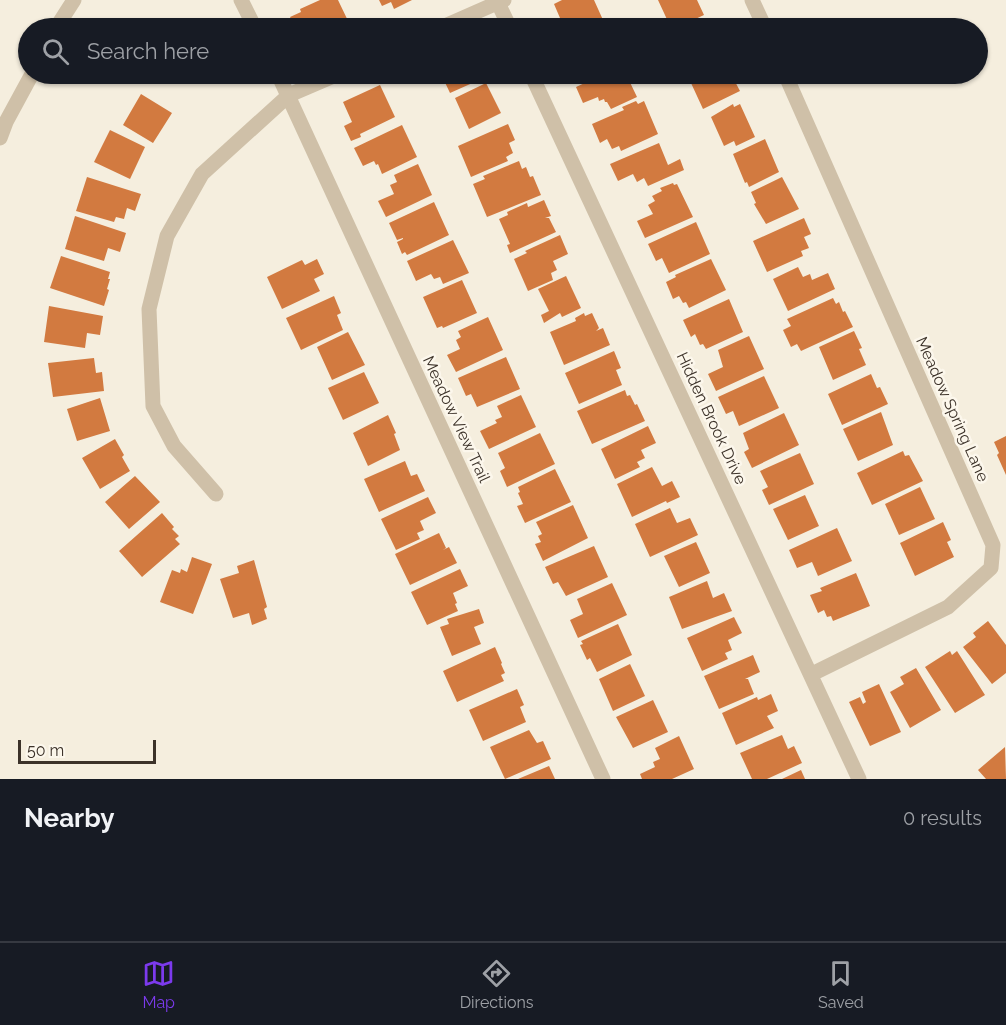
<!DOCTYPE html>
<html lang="en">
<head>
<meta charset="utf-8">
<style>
	:root { --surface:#171b24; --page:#242831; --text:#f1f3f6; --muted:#9ea1a6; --line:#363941; --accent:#7c3aed }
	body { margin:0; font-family:Raleway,sans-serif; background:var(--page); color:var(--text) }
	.scale { position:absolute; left:18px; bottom:15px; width:138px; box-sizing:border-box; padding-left:6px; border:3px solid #3c3229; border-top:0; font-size:16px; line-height:21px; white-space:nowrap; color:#3c3229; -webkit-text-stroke:4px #fcf7ec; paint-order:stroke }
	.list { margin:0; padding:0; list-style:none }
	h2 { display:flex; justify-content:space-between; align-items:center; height:78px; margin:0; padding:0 24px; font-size:26px }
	h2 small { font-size:20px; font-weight:400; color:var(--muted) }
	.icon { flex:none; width:33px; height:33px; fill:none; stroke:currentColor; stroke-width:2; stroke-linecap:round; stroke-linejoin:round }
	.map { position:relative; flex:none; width:1006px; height:779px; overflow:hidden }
	.search { position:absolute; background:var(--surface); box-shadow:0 2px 4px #0004; left:18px; right:18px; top:18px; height:66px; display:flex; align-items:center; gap:15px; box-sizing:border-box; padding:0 21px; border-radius:33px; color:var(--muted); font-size:22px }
	.sheet { height:162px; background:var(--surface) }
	nav { display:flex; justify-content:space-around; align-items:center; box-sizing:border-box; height:84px; border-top:2px solid var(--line); background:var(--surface); font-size:16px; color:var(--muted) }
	nav a { display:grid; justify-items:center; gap:3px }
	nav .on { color:var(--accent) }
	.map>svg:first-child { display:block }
</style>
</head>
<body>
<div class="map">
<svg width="1006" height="779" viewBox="0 0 1006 779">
	<rect width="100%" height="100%" fill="#f5eede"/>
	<path fill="#d27a40" d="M320,0H338L350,25L342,28H296L290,17L301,12L300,9Z
		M379,0H412L394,9L391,2L382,6Z
		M562,0H594L603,20L585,28H547L546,25L560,18L554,4Z
		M658,0H697L704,15L676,28H671Z
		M441,74H484L486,77L450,93Z
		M569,74H594L573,83Z
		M604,74H626L637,97L611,109L607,102H605L604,99L599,101L598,97L583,103L576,87Z
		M695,74H731L740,91L703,109L691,83L698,80Z
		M486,83L501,113L469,129L455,98Z
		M380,85L395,117L360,134L361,137L351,141L344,126L352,122L343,102Z
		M141,94L172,113L153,143L123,125Z
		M636,101L638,104L644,101L658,134L621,151L619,146L612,149L607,139L600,143L592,124L624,110L622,107Z
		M733,104L734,107L740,104L755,137L736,146L734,141L724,146L711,117Z
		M508,124L515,140L509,143L513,153L506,157L508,161L471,177L458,146Z
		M402,125L417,157L382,174L378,164L376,165L374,161L363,166L354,148Z
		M110,130L145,147L130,179L94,162Z
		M765,139L779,172L749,187L747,182L745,183L733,154Z
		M659,143L668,165L680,159L684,170L648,186L644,178L637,182L633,174L618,181L610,164Z
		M519,161L522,169L526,167L530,177L533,176L541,195L487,217L473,184L485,179L483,176Z
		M418,164L432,195L386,217L378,201L394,194L390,185L397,182L394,175Z
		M87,177L141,194L135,211L127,208L124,219L116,217L114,222L76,211Z
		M782,177L799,209L766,224L754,204L756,203L751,192Z
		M673,183L674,185L677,184L693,217L645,238L637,221L653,214L648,205L655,201L652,196L662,191L660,188Z
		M544,200L551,216L545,218H549L556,232L510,253L507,245L510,244L499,219L508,215L507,212L527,203L528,207Z
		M434,202L449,235L407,255L405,252L402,254L397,242L403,239V238L397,240L389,223Z
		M75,216L126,233L120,252L108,248L104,261L65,249Z
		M804,218L811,234L804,237L809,248L801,251L803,256L767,272L753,241Z
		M696,222L710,254L669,273L662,258L656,261L648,244Z
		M560,235L568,254L553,261L557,270L551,273L553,280L528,291L514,259L527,253L525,251Z
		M453,240L469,273L443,284L440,277L434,279L431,274L416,281L407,261Z
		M61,256L110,272L108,279H110L107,289L109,290L104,306L50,288Z
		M317,259L324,274L314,279L320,291L282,309L267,277L302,260L305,265Z
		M711,259L726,290L689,308L686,302L683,303L679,296L673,299L666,282L676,277L675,275Z
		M798,267L803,277L810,274L812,280L828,273L835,289L788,311L773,279Z
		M566,276L581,308L562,317L560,313L544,323L541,315L549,311L538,289Z
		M462,280L477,313L443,328L442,326L437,328L423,297Z
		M334,296L341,313L337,315L343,330L301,350L286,318Z
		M833,298L836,304L839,302L843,312L845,311L853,327L801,351L797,344L791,347L783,330L791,326L787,319Z
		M729,299L743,332L706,349L703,344L700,345L695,334L691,337L683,320Z
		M49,306L103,316L100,335L87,333L85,348L44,342Z
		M584,313L585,316L592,313L599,328L596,331L603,328L610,345L564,365L550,332L576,321L575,318Z
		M488,317L503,350L456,372L447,355L460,349L456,340L461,337L458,331Z
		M854,331L862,348L859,349L866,365L833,380L819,347Z
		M348,332L365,365L332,380L317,347Z
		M749,336L764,369L716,391L708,374L723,367L718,350Z
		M614,351L621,368L616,370L622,385L579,404L565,373Z
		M506,357L520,389L477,407L471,394L466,396L458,378Z
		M94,358L96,373L102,372L104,391L53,397L48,363Z
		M364,372L379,403L343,420L328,388Z
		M871,374L877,388L880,387L888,404L842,425L828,394Z
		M764,376L779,408L739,426L733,411L726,414L718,397Z
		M625,390L627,396L630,395L635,405L637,404L645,421L592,444L577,411Z
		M521,395L536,427L489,449L480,431L497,423L495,420L502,417L497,406Z
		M100,398L110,431L77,441L67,409Z
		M881,412L893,445L858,461L843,429Z
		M784,413L799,445L752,468L744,452L749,449L743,433Z
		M388,415L396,433L394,434L400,450L368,466L353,433Z
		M648,426L656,443L641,450L645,458L637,462L640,467L615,479L601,449Z
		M540,433L555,464L507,487L500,471L505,468L498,453Z
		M1006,436V475L997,455L999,453L994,442Z
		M115,439L124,455L122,457L130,471L100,489L82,458Z
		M903,451L905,456L909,455L923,481L872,505L857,473Z
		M800,453L814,484L769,505L762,490L768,487L760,471Z
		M405,461L411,476L417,474L425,491L379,512L364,479Z
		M652,467L662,486L672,481L680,497L667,503L666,501L632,517L617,484Z
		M555,469L571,502L525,523L517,506L523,504L518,493L520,492L518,487Z
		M135,476L160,502L129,529L105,502Z
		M920,487L935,519L899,535L885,504Z
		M805,495L819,526L788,540L773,509Z
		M428,497L436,513L420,521L424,530L417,533L420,539L396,550L381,519Z
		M573,505L588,538L543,561L535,544L541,542L538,536L542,534L536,522Z
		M670,508L677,523L690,518L698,535L650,557L635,524Z
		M162,513L174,527L172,529L179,536L175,539L180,544L142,577L119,551Z
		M943,522L951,540L947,542L954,557L915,576L900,543Z
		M837,528L852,561L818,576L812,562L797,568L789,550Z
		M439,533L446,548L443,550L449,547L457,563L410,585L395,554Z
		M696,542L710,573L679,587L664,556Z
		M594,546L608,577L566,596L558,582L553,584L545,567Z
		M192,557L212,564L193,614L160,602L172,570L180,573L181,569L187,572Z
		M254,560L267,607L264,609L267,619L252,625L249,613L233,618L220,579L239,573L237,566Z
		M460,569L468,586L453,593L457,603L455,604L458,611L427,625L411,592Z
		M856,573L870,606L833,621L831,616L827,617L824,610L818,613L810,595L822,591L820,588Z
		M707,581L713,598L724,593L732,611L682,629L669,597Z
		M612,583L627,615L578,638L570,620L583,614L577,599Z
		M479,609L484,623L474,627L481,644L452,656L440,627L449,624L447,619Z
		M734,617L742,633L728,640L732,650L725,653L728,659L702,671L687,638Z
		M988,621L1006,645V673L992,684L963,647L976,637L973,633Z
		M618,624L632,655L597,672L590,658L587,660L580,645L583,644L581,641Z
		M495,647L502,663L501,664L505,673L501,675L504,681L457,702L443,671Z
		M950,651L952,655L957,651L985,695L955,713L925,667Z
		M753,655L760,672L745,679H748L754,694L719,709L704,676Z
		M630,664L645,696L613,711L599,679Z
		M916,668L941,710L910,728L890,692L904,684L900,677Z
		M879,684L901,732L870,746L849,702L860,697L863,704L866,702L862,692Z
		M517,689L524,705L520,707L526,722L483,741L469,710Z
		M771,694L778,711L767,716L774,728L736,745L722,713L757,697L758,700Z
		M653,700L668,732L633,748L616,717Z
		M529,730L537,743L543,741L551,759L505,779L490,747Z
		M782,735L788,749L794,746L802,763L767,779H752L740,753Z
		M679,736L694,769L672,779H642L640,774L655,767L653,762L660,759L655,748Z
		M1005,747L1006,779H986L978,770Z
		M549,766L555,779H518Z
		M801,770L805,779H782Z"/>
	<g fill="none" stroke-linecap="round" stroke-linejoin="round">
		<path stroke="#cfc0a8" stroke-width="15" d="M241,0L255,28
			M752,0L765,28
			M498,3L510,28
			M56,28L74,0
			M440,28L504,0
			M278,74L603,779
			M531,74L859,779
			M785,74L993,545L991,568L948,607L812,674
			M0,138L6,122L32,74
			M216,494L174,446L153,406L149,309L167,236L202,174L289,95L338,74"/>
	</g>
	<g text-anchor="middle" stroke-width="5" stroke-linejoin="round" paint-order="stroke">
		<g font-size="16" fill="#3c3229" stroke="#fcf7ec">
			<text transform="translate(953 409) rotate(66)" y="6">Meadow Spring Lane</text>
			<text transform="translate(712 418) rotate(65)" y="6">Hidden Brook Drive</text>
			<text transform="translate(457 419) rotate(65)" y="6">Meadow View Trail</text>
		</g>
	</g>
</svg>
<div class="scale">50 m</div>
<div class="search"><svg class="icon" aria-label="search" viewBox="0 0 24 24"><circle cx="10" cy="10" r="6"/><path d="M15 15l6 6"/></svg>Search here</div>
</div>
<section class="sheet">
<h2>Nearby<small>0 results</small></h2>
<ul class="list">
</ul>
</section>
<nav>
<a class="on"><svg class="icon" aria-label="map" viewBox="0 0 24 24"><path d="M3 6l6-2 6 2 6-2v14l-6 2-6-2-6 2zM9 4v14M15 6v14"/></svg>Map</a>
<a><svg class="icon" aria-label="directions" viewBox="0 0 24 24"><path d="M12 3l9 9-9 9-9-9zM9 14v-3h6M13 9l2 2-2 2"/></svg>Directions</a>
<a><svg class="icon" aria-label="saved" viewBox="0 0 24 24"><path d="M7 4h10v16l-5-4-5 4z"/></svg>Saved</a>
</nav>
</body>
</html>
